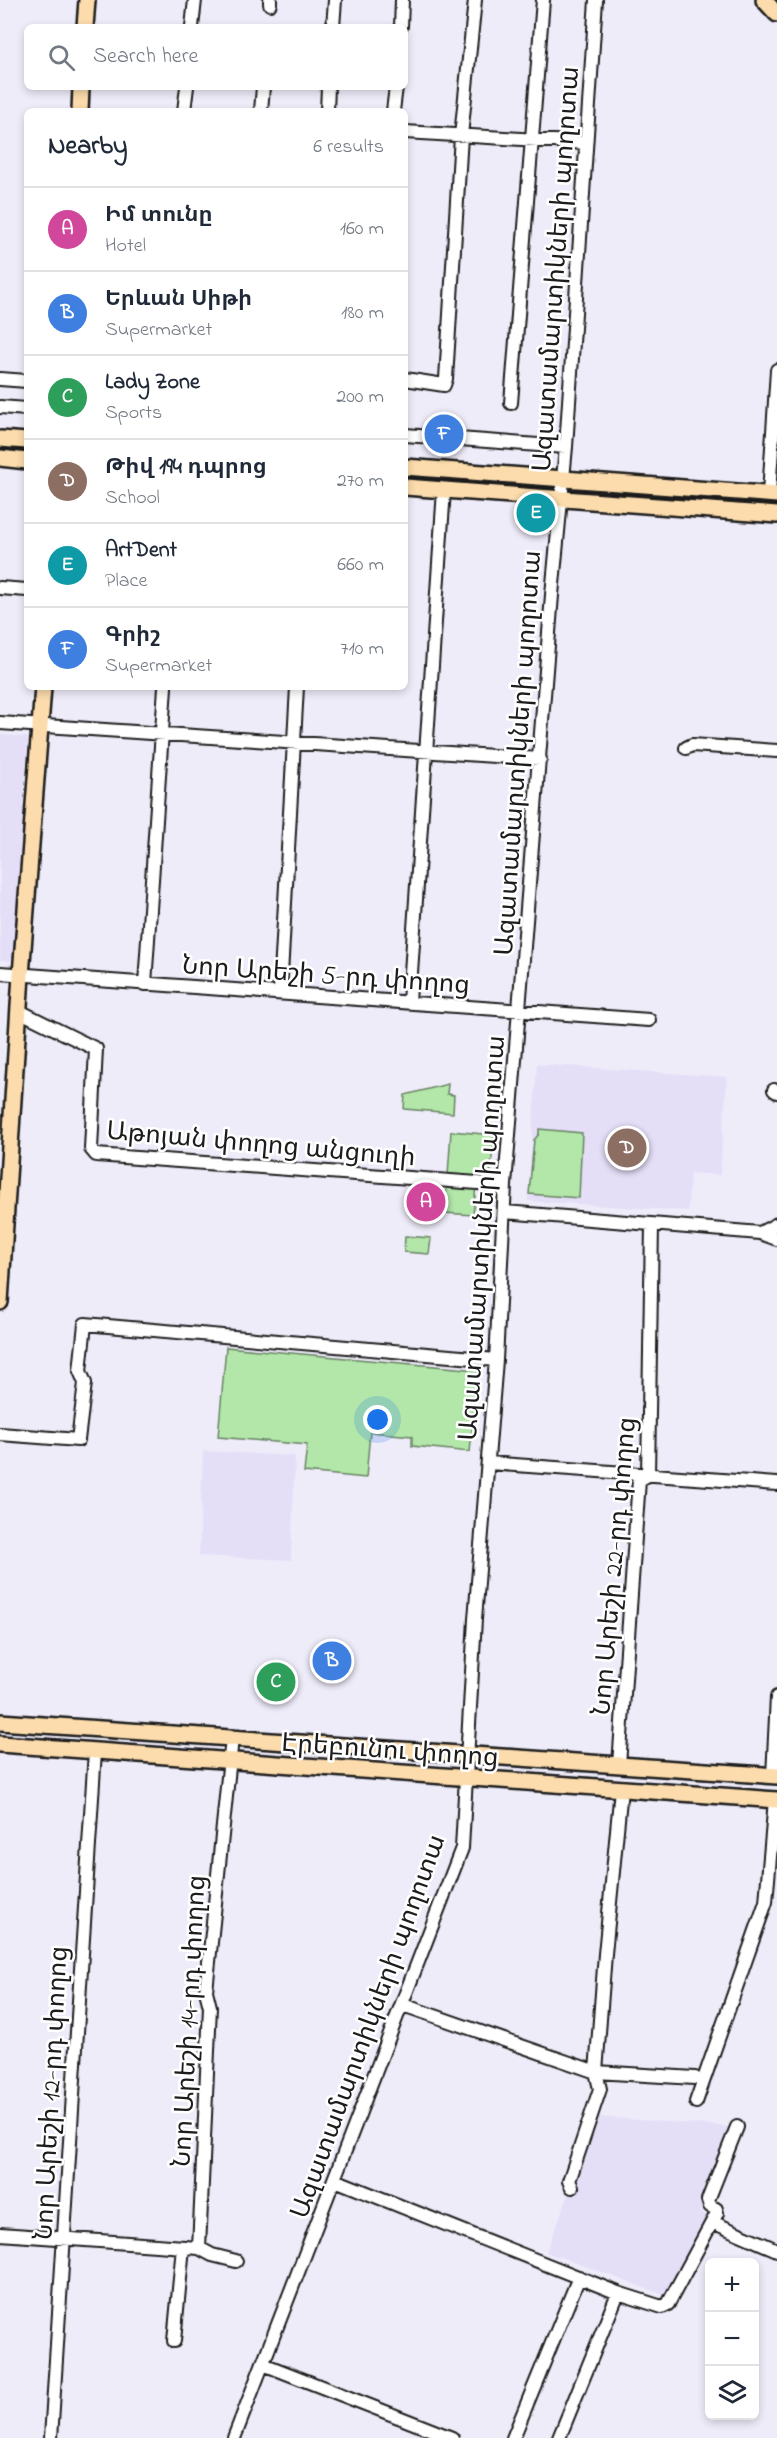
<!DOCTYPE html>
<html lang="en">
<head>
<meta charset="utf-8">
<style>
	:root { --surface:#fff; --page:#f2f2f3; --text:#1f2937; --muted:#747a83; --line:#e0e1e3; --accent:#db2777 }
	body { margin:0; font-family:"Indie Flower","Noto Sans Armenian",sans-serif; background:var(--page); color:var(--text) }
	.controls { position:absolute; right:18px; bottom:18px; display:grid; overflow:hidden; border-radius:9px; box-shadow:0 3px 9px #0003 }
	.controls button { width:54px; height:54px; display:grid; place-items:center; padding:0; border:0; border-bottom:2px solid var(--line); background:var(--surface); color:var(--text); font:30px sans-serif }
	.you { position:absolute; left:378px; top:1420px; width:21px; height:21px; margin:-15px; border:4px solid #fff; border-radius:50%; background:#1a73e8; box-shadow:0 0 0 9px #1a73e833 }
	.badge { display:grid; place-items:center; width:39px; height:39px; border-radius:50%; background:var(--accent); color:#fff; font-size:20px; font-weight:700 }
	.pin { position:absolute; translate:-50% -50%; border:3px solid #fff; box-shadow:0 2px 6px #0006 }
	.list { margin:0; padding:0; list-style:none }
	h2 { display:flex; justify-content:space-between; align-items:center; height:78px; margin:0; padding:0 24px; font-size:26px }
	h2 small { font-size:20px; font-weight:400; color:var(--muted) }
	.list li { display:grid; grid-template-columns:39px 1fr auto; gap:18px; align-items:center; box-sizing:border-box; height:84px; padding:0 24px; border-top:2px solid var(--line) }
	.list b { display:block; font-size:22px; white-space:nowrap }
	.list p { margin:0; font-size:20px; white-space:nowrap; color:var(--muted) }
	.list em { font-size:20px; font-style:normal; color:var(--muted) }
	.icon { flex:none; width:33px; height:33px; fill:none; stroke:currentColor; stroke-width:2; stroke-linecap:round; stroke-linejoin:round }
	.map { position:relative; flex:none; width:777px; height:2438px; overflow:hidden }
	.search { position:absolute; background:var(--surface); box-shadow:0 3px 9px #0003; left:24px; top:24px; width:384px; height:66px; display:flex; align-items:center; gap:15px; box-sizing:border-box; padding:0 21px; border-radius:9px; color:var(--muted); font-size:22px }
	.panel { position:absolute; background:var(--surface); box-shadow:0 3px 9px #0003; left:24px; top:108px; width:384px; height:582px; border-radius:9px }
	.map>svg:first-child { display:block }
</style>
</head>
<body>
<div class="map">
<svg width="777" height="2438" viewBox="0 0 777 2438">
	<rect width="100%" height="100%" fill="#efecfa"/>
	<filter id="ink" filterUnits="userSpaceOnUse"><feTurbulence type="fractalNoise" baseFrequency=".0167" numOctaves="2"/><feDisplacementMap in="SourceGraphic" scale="12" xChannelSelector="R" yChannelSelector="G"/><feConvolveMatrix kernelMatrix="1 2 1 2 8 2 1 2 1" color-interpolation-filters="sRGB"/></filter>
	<g filter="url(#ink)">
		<path fill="#e4def7" d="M0,735L28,737L13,961L0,960Z
			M537,1064L727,1077L720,1175L690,1173L688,1211L528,1201Z
			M203,1451L295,1456L291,1560L199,1556Z
			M599,2117L734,2127L701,2212L710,2218L667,2296L546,2252Z"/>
		<path fill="#b2e7a9" stroke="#678262" stroke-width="1.5" d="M448,1084L447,1094L454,1095L453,1113L404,1109L405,1095Z
			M539,1129L582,1133L579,1198L529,1194L534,1140L539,1134Z
			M451,1131L494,1135L490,1178L448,1175Z
			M447,1184L476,1186L473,1215L445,1213Z
			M405,1236L431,1238L429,1254L404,1252Z
			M226,1347L478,1370L470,1452L412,1446V1436L370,1432L366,1478L304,1472L307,1445L218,1437Z"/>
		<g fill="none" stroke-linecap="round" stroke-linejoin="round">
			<g stroke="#1c1c1c" stroke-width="16">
				<path id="minor" d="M270,4V0
					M192,27L195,0
					M333,27L335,0
					M401,27L402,0
					M184,111L187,87
					M261,111L263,87
					M327,111L328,87
					M393,111L396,87
					M405,132L586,143
					M0,379L27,381
					M405,379L444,385L446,379L461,136L475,0
					M511,403L543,0
					M0,407L27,409
					M405,435L566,447
					M769,494L777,370
					M0,588L27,590
					M0,723L540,759
					M686,748L692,745L777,751
					M0,973L649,1020
					M145,984L165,687
					M280,993L297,687
					M409,1002L444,490
					M19,1011L96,1049L91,1149L96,1155L505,1185
					M774,1090L777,1092
					M505,1212L760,1233L777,1239
					M760,1233L777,1224
					M0,1434L78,1440L85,1383L80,1371L85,1324L496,1360
					M488,1463L777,1484
					M619,1765L639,1480L648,1475L652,1226
					M773,1776L777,1697
					M403,2005L596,2072L695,2078
					M696,2102L766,1902L775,1800
					M335,2180L618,2293L662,2307L668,2304L717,2213L716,2209L710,2206L708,2200L737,2127
					M572,2187L569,2181L600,2089L596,2072L605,1954L621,1789
					M712,2222L777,2250
					M0,2234L199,2248L212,2255L236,2261
					M199,2248L210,2007L206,1991L232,1738
					M174,2341L183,2247
					M263,2364L452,2438
					M51,2438L95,1751
					M234,2438L462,1848L475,1619L496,1360L505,1185L552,595L566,447L596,0
					M513,2438L579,2277
					M559,2438L618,2293"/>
			</g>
			<g stroke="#1c1c1c" stroke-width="20">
				<path id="major" d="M764,0L777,14
					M85,27L87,0
					M80,111L81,87
					M0,439L27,441
					M0,458L27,461
					M405,467L777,495
					M405,487L777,515
					M0,1302L21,975L43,687
					M0,1722L777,1776
					M0,1744L777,1800"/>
			</g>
			<use href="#minor" stroke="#fff" stroke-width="12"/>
			<use href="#major" stroke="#fcdcac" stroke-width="15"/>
		</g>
	</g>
	<g text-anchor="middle" stroke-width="5" stroke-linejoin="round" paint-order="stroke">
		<g font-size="26" fill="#1c1c1c" stroke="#fff">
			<text transform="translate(555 269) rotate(-86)" y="9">Ազատամարտիկների պողոտա</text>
			<text transform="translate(517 753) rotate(-86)" y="9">Ազատամարտիկների պողոտա</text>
			<text transform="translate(326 974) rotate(4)" y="9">Նոր Արեշի 5-րդ փողոց</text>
			<text transform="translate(261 1143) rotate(5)" y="9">Աթոյան փողոց անցուղի</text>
			<text transform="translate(481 1238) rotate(-86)" y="9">Ազատամարտիկների պողոտա</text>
			<text transform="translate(613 1566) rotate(-85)" y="9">Նոր Արեշի 22-րդ փողոց</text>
			<text transform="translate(390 1749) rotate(4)" y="9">Էրեբունու փողոց</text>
			<text transform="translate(188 2021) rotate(-87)" y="9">Նոր Արեշի 14-րդ փողոց</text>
			<text transform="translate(367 2026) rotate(-70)" y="9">Ազատամարտիկների պողոտա</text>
			<text transform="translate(50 2093) rotate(-87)" y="9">Նոր Արեշի 12-րդ փողոց</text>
		</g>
	</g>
</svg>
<div class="controls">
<button>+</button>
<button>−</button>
<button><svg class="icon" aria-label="layers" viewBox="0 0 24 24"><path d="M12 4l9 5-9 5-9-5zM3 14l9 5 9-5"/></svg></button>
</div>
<div class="you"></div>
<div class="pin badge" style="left:426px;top:1202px;background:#d1479c">A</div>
<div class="pin badge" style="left:332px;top:1661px;background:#3f7fe0">B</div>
<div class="pin badge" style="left:276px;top:1682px;background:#2e9e5b">C</div>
<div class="pin badge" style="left:627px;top:1148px;background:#8d6e63">D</div>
<div class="pin badge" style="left:536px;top:513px;background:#0f9aa8">E</div>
<div class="pin badge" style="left:444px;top:434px;background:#3f7fe0">F</div>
<div class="search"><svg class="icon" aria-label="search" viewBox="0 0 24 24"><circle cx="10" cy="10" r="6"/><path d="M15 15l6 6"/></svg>Search here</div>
<section class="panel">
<h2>Nearby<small>6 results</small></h2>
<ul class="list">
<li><span class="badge" style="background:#d1479c">A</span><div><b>Իմ տունը</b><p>Hotel</p></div><em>160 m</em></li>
<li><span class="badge" style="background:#3f7fe0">B</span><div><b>Երևան Սիթի</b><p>Supermarket</p></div><em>180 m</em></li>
<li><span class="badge" style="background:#2e9e5b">C</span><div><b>Lady Zone</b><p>Sports</p></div><em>200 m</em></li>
<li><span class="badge" style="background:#8d6e63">D</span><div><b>Թիվ 194 դպրոց</b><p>School</p></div><em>270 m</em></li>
<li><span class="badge" style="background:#0f9aa8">E</span><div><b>ArtDent</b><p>Place</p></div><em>660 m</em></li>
<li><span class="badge" style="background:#3f7fe0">F</span><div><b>Գրիշ</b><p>Supermarket</p></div><em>710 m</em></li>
</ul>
</section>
</div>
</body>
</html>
